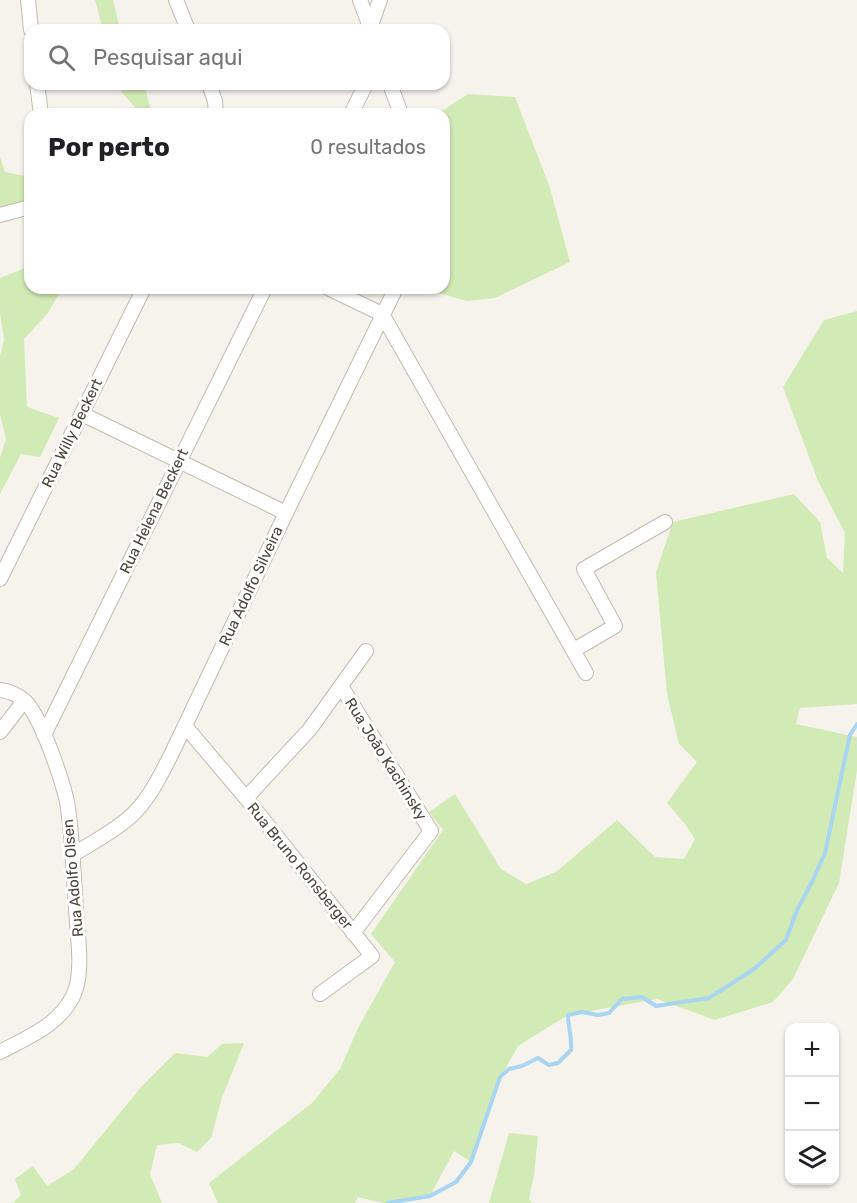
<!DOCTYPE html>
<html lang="pt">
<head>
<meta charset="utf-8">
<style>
	:root { --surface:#fff; --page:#f6f6f6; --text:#202124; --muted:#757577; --line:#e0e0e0 }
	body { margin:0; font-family:Rubik,sans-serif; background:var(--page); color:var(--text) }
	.controls { position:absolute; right:18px; bottom:18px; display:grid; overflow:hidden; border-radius:12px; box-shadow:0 2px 4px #0004 }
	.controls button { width:54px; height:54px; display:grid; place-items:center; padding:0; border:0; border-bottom:2px solid var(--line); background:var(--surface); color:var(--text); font:30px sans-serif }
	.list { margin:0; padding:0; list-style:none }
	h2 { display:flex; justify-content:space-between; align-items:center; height:78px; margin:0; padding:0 24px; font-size:26px }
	h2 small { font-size:20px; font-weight:400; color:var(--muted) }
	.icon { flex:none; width:33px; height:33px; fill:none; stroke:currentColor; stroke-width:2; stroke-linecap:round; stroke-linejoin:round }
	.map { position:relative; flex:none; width:857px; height:1203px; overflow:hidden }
	.search { position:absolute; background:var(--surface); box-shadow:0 2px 4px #0004; left:24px; top:24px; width:426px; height:66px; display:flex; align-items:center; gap:15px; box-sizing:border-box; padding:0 21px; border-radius:18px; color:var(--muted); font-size:22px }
	.panel { position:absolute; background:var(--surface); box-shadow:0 2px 4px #0004; left:24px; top:108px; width:426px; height:186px; border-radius:18px }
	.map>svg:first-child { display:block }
</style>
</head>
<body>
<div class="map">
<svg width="857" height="1203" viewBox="0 0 857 1203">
	<rect width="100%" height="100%" fill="#f6f3ec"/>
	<path fill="#d2eab5" d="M95,0H113L120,30H103Z
		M118,84H144L152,114H138C134,102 121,96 118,84Z
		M468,94L515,97L550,188L570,262L495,298L467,301L421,288H444V114H437Z
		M0,157L5,172L30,177V207L6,213L0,206Z
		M30,248V288H62L48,313L24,339L27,407L59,418L40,457L21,454L0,494V458L6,439L0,414V356L4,340L0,312V278L25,268Z
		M857,311V704L800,708L796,724L857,737V770L839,883L793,979L773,1002L715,1020L657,999L568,1015L518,1046L500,1078L471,1162L454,1151L430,1196L388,1203H383L358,1197L355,1203H218L209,1183L312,1103L340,1069L359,1026L395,962L371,934L443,830L429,812L455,794L501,869L526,884L556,872L617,820L655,857L684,859L695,839L685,824L667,803L697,762L679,744L667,694L656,572L673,522L794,494L820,522L827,558L843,573L845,533L818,481L783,387L824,320Z
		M244,1043L222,1098L211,1138L197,1152L178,1143L157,1145L150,1174L162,1203H13L21,1195L15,1179L33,1166L47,1186L74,1169L142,1086L175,1053L207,1057L222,1044Z
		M509,1133L538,1136L534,1175L529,1199L532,1203H489Z"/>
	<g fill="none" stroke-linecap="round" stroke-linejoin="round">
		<path stroke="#a9d4f2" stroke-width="4" d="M388,1203L430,1196L456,1182L471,1162L500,1077L509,1069L522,1066L538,1058L549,1065L558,1063L571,1050C572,1037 568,1027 568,1015L582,1012L598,1015L609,1013L622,999L642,997L656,1006L709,998L754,969L786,940L797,910L811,884L825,853L850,735L857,724"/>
		<g stroke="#c2bbae" stroke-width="16">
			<path id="minor" d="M28,0L31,30
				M176,0L188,30
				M360,0L371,30
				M370,28L380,0
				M37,84L41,114
				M209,84L215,101L216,114
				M390,84L401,114
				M351,114L366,84
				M0,215L30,207
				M328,288L382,314L586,673
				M82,414L286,513
				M0,579L144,288
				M574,650L615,626L584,569L665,522
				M341,686L431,831L353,933
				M0,690C9,691 18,695 25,701C41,717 62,779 67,802C73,837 73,873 76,908C77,934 84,970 74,994C60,1025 28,1037 0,1052
				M185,726L246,798L372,956L320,994
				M0,732L24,701
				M44,735L265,288
				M246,798L310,729L366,651
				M72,855C92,843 113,832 130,817C149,800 160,776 171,755L286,513L396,288"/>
		</g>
		<use href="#minor" stroke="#fff" stroke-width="14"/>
	</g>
	<g text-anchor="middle" stroke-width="6" stroke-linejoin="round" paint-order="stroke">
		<g font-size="15" fill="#4b4439" stroke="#fff">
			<text transform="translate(72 433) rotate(-64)" y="5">Rua Willy Beckert</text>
			<text transform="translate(154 511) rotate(-64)" y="5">Rua Helena Beckert</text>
			<text transform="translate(251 586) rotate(-65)" y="5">Rua Adolfo Silveira</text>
			<text transform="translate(386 759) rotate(58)" y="5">Rua João Kachinsky</text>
			<text transform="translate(300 866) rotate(51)" y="5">Rua Bruno Ronsberger</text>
			<text transform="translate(73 878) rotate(-95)" y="5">Rua Adolfo Olsen</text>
		</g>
	</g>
</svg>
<div class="controls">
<button>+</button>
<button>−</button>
<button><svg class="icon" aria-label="layers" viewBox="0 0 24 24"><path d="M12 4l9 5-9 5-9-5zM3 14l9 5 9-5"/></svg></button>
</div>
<div class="search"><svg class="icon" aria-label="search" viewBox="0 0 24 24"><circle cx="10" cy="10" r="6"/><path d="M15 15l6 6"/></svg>Pesquisar aqui</div>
<section class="panel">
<h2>Por perto<small>0 resultados</small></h2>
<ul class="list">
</ul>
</section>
</div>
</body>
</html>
